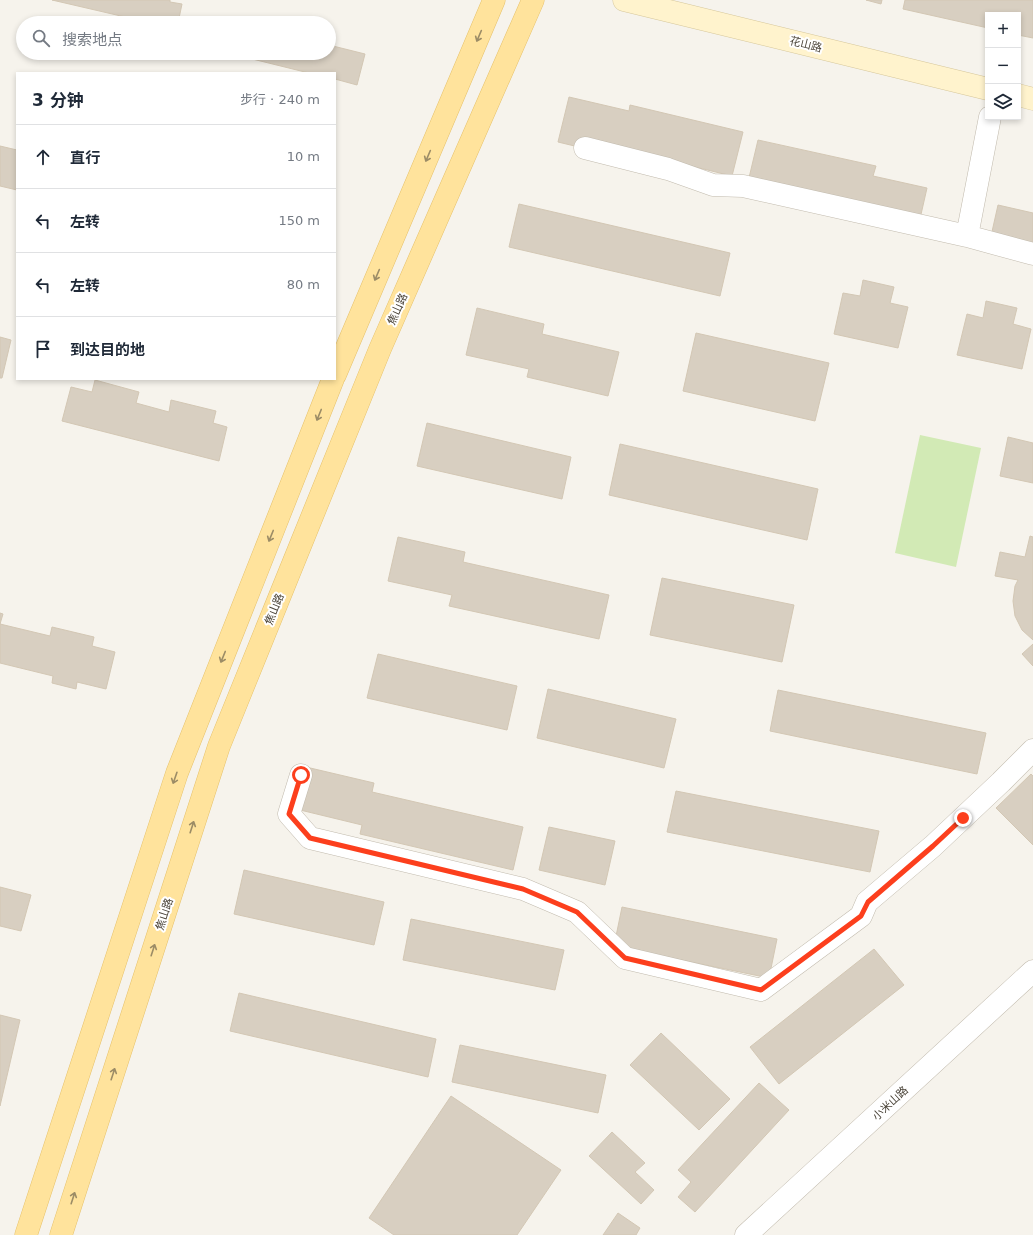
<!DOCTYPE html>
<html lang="zh">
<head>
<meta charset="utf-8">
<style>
	:root { --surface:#fff; --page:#f2f2f3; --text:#1f2937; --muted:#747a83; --line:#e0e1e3 }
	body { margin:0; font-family:"DejaVu Sans","Noto Sans SC",sans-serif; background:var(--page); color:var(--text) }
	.controls { position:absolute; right:12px; top:12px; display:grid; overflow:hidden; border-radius:0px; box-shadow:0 2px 6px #0003 }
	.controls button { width:36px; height:36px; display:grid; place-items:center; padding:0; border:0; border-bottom:1px solid var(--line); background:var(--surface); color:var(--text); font:20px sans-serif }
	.stop { position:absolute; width:12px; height:12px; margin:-9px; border:3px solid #fc3f1d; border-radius:50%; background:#fff }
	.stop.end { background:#fc3f1d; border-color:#fff; box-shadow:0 1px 4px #0008 }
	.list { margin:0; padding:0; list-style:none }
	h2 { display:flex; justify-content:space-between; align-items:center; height:52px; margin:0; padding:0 16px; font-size:17px }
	h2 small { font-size:13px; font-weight:400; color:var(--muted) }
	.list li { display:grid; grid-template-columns:26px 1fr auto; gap:12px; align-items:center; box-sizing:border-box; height:64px; padding:0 16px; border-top:1px solid var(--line) }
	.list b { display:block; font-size:15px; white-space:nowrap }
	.list em { font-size:13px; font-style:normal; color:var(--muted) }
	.icon { flex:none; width:22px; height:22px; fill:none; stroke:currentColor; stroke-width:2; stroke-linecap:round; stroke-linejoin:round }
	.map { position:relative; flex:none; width:1033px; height:1235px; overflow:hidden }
	.search { position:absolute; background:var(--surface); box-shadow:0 2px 6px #0003; left:16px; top:16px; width:320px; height:44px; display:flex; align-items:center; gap:10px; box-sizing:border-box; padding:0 14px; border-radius:22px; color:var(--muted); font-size:15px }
	.panel { position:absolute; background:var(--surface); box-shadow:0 2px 6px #0003; left:16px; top:72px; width:320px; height:308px; border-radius:0px }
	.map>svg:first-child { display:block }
</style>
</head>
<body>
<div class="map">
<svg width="1033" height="1235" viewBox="0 0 1033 1235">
	<rect width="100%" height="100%" fill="#f6f3ec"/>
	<path fill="#d2eab5" d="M920,435L981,448L956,567L895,553Z"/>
	<path fill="#d8cfc1" stroke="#d3c7b4" d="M52,0H170V2L182,4L178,23H151Z
		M866,0H882L881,4Z
		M905,0H1033V38L1018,35V15H988V28L903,9Z
		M225,19L240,23H224Z
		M329,45L365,54L357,85L335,79V73H309L228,53H329Z
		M569,97L629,111L630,105L743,132L732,176L622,149L620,157L558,142Z
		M758,140L876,166L873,176L927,188L917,232L748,182Z
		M0,146L17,150V190L0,186Z
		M519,204L730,253L720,296L509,247Z
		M998,205L1033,213V255L989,245Z
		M863,280L894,287L890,303L908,307L898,348L834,334L843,293L860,296Z
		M986,301L1017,308L1013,324L1031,329L1022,369L957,355L967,314L983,318Z
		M477,308L544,324L542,334L619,352L608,396L527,377L529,369L466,355Z
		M696,333L829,363L815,421L683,391Z
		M0,337L11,340L2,378H0Z
		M95,380L139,392L136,403L169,412L171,400L216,411L213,423L227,427L219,461L62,421L71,387L92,392Z
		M427,423L571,457L562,499L417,466Z
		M1008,437L1033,443V483L1000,476Z
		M620,444L818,489L807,540L609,495Z
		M1030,536L1033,537V640L1022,630L1015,616L1013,601L1015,586L1018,580L995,576L1000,552L1025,557Z
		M398,537L465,552L463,562L609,595L599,639L449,606L452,595L388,581Z
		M662,578L794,605L782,662L650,635Z
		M0,613L3,614L0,624L50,636L52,627L94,637L92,646L115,652L106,689L77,682L76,689L52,683L53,676L0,663Z
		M1033,644V666L1022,654Z
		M378,654L517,686L507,730L367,698Z
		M548,689L676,719L664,768L537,738Z
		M778,690L986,733L977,774L770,731Z
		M306,767L374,783L372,792L523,827L513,870L360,834L362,825L296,809Z
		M1031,774L1033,776V845L996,808Z
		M676,791L879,831L870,872L667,832Z
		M549,827L615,841L605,885L539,870Z
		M244,870L384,902L374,945L234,914Z
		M0,887L31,895L21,931L0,926Z
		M622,907L777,939L769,978L614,946Z
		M411,919L564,950L555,990L403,960Z
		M874,949L904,985L779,1084L750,1047Z
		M239,993L436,1039L428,1077L230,1031Z
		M0,1015L20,1020L0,1106Z
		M661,1033L730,1099L699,1130L630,1065Z
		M460,1045L606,1075L598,1113L452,1082Z
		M759,1083L789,1110L695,1212L678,1197L691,1182L678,1170Z
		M451,1096L561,1170L517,1235H394L369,1218Z
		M612,1132L645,1163L635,1172L654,1190L641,1204L589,1156Z
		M618,1213L640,1228L636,1235H603Z"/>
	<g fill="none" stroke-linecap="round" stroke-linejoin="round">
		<g stroke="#c2bbae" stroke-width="23">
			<path id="minor" d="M585,148L668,169L713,185L743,186L967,236L1033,254
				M967,236L990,117
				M301,775L289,814L310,838L523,889L577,912L625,958L761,990L861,916L867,902L933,846L1001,782L1033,750"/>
		</g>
		<g stroke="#c2bbae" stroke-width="23">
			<path id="tertiary" d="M746,1235L1033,971"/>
		</g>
		<g stroke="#d6c79b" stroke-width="23">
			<path id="secondary" d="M624,0L988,89
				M1018,95L1033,99"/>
		</g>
		<g stroke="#e6c16a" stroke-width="23">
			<path id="primary" d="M335,375L494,0
				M26,1235L177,773L333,379
				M61,1235L219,746L380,349L533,0"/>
		</g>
		<use href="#minor" stroke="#fff" stroke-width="22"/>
		<use href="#tertiary" stroke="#fff" stroke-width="22"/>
		<use href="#secondary" stroke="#fff3cd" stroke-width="22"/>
		<use href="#primary" stroke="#ffe39c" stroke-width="22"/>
	</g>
	<defs><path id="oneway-shaft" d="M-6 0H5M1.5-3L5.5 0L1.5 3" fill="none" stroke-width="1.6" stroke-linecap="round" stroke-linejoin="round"/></defs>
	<g stroke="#9c8c66">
		<use href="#oneway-shaft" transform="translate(479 36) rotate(113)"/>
		<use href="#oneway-shaft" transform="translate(428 156) rotate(113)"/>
		<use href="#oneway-shaft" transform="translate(377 275) rotate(113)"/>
		<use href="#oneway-shaft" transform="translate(319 415) rotate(112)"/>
		<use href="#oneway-shaft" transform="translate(271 536) rotate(112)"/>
		<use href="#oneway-shaft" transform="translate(223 657) rotate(112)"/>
		<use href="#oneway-shaft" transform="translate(175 778) rotate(109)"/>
		<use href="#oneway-shaft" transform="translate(192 827) rotate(-72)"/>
		<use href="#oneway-shaft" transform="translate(153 950) rotate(-72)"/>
		<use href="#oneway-shaft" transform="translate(113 1074) rotate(-72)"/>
		<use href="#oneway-shaft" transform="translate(73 1198) rotate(-72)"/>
	</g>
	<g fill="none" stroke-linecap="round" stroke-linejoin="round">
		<path stroke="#fc3f1d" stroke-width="5" d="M301,775L289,814L310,838L523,889L577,912L625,958L761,990L861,916L868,902L933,846L963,818"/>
	</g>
	<g text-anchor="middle" stroke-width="4" stroke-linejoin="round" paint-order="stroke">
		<g font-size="11" fill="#4b4439" stroke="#fff">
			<text transform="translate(806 44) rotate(14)" y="4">花山路</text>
			<text transform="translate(397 309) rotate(-66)" y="4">焦山路</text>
			<text transform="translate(274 609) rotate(-68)" y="4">焦山路</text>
			<text transform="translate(164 914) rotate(-72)" y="4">焦山路</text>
			<text transform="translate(890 1103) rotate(-43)" y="4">小米山路</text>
		</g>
	</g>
</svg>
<div class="controls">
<button>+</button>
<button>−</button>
<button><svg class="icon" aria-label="layers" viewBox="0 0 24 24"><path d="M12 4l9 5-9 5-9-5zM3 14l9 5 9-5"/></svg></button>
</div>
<div class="stop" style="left:301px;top:775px"></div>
<div class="stop end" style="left:963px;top:818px"></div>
<div class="search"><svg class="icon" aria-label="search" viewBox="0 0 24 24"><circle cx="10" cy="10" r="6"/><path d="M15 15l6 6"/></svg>搜索地点</div>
<section class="panel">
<h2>3 分钟<small>步行 · 240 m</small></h2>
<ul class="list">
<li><svg class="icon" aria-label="ahead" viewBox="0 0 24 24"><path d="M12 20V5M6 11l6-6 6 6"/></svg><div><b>直行</b></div><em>10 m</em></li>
<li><svg class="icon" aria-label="left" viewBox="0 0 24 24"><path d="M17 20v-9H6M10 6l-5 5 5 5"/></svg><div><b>左转</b></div><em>150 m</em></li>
<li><svg class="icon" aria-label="left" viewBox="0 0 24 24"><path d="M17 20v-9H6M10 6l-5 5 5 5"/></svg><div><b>左转</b></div><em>80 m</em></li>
<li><svg class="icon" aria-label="arrive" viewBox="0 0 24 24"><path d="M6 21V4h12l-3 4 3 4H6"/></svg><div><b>到达目的地</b></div></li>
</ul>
</section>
</div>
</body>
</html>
